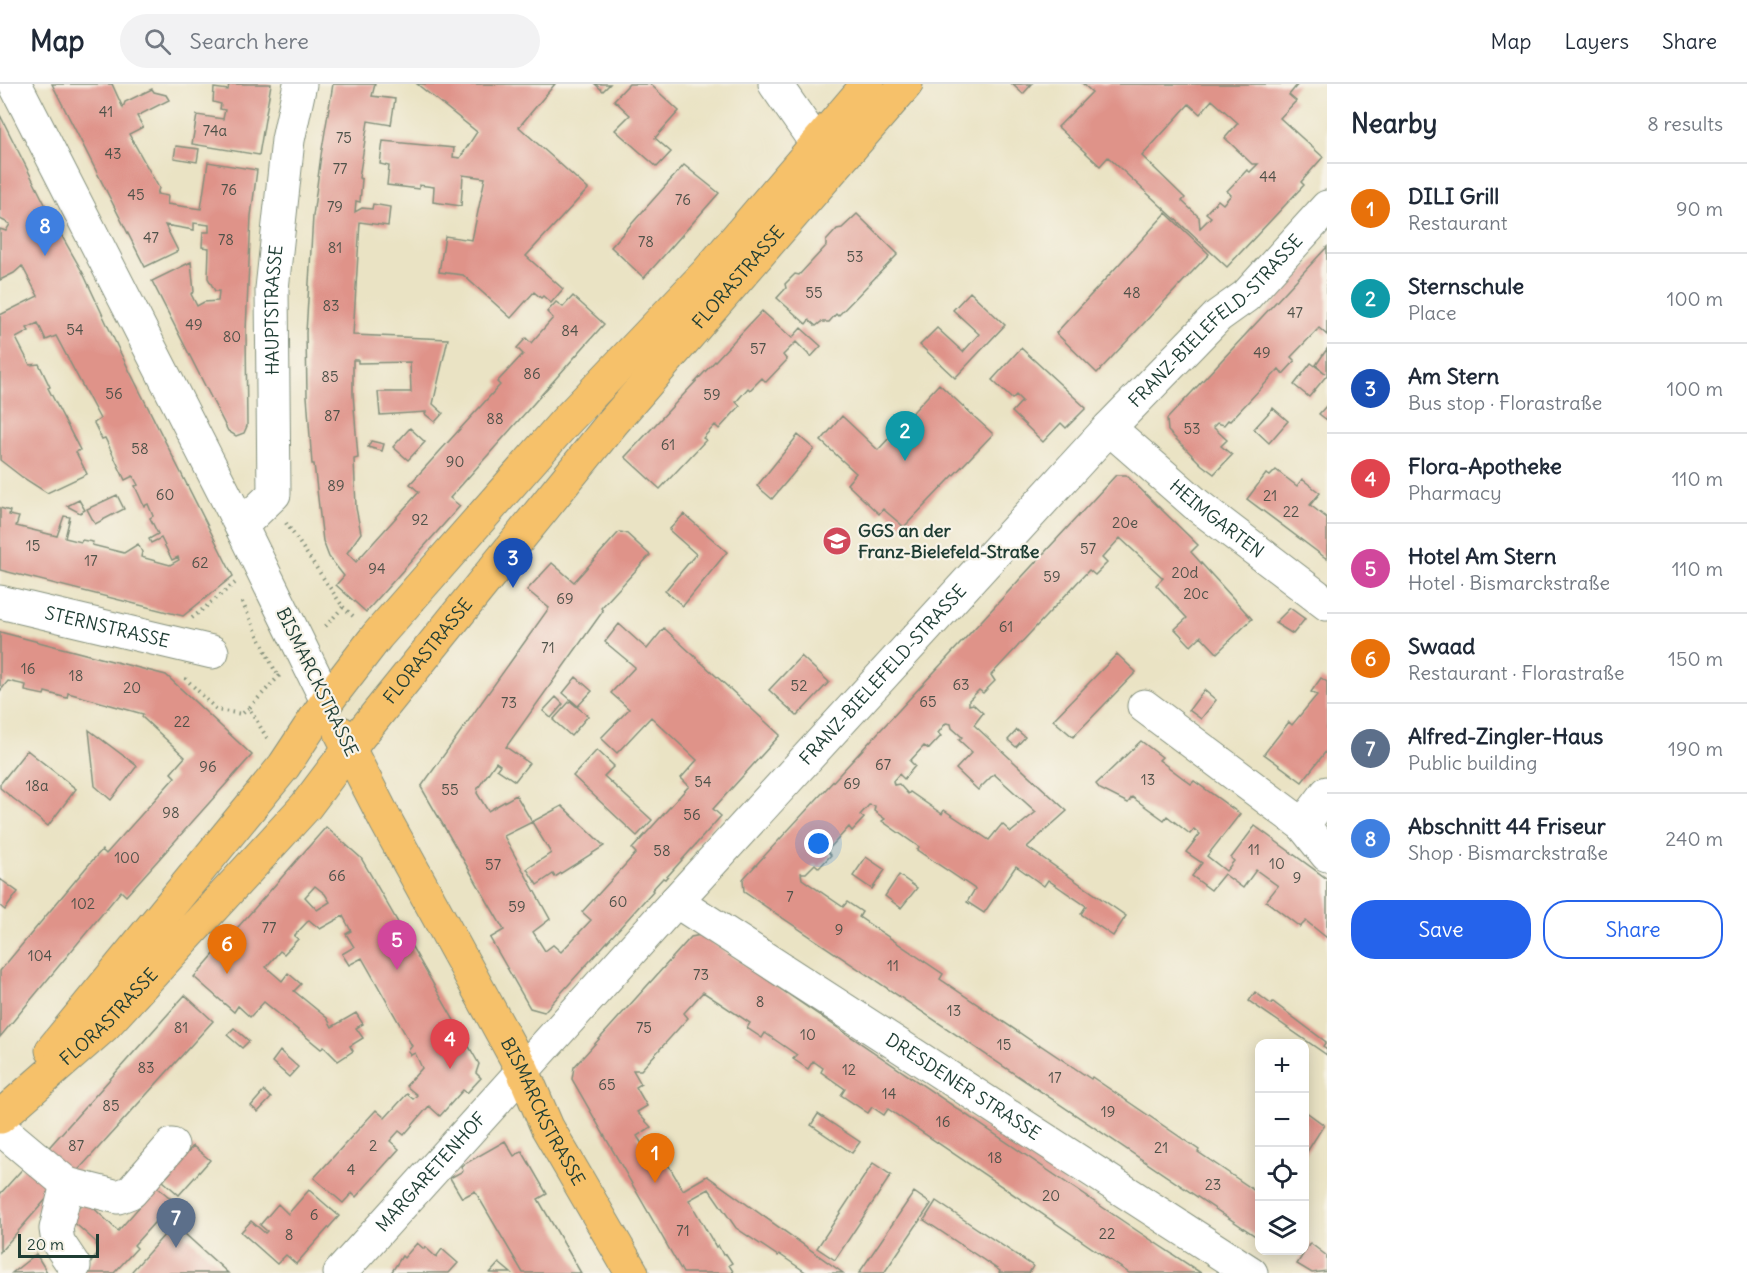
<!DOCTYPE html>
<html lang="en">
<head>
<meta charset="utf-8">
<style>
	:root { --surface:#fff; --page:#f2f2f3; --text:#1f2937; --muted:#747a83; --line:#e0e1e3; --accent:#2563eb }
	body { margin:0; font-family:Delius,sans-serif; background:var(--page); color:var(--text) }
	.controls { position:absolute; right:18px; bottom:18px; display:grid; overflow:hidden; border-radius:12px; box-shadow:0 3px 15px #0003 }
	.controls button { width:54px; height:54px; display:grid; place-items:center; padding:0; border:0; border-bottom:2px solid var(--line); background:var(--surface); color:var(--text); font:30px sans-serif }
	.scale { position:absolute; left:18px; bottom:15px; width:81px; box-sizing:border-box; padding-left:6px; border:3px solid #1f3d34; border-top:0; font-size:16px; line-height:21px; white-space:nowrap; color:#1f3d34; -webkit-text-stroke:4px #f7f3e8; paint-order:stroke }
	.you { position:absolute; left:819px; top:760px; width:21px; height:21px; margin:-15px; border:4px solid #fff; border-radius:50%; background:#1a73e8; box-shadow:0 0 0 9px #1a73e833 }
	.badge { display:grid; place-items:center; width:39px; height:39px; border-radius:50%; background:var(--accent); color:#fff; font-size:20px; font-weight:700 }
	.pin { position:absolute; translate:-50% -50px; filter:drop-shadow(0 2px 3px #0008) }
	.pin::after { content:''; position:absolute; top:32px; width:21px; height:18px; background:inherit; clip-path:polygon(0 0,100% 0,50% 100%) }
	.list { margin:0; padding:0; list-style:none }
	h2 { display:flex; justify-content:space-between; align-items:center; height:78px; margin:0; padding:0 24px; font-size:26px }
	h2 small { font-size:20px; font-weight:400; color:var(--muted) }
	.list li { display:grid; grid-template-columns:39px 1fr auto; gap:18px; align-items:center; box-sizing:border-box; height:90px; padding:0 24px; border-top:2px solid var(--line) }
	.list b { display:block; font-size:22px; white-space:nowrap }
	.list p { margin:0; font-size:20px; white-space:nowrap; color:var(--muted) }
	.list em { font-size:20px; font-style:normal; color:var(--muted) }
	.actions { display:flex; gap:12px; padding:18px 24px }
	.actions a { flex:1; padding:14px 0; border:2px solid var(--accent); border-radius:24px; text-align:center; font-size:21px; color:var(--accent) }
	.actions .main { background:var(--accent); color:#fff }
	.icon { flex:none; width:33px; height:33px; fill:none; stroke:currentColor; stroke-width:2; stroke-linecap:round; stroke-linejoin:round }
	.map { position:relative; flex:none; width:1327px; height:1189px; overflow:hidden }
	header { display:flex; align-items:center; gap:36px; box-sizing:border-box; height:84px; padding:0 30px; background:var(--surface); border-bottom:2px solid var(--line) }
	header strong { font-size:28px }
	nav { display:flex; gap:33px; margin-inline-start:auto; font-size:21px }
	.search { width:420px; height:54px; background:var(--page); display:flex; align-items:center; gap:15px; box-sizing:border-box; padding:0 21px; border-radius:33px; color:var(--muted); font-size:22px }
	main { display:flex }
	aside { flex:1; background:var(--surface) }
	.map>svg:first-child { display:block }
</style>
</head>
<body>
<header>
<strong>Map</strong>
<div class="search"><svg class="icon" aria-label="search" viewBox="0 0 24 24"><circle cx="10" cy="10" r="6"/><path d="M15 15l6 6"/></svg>Search here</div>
<nav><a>Map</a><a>Layers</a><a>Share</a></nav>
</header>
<main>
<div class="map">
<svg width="1327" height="1189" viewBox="0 0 1327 1189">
	<rect width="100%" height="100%" fill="#f7f3e8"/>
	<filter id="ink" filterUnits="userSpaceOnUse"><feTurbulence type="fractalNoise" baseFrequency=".0167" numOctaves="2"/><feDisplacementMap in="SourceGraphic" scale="12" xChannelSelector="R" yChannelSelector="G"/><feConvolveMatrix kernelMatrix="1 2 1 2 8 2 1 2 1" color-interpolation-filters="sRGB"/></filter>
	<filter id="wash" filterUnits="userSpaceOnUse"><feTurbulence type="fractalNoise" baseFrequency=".008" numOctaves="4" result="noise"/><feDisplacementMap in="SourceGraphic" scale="24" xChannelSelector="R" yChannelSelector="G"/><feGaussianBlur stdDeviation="1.35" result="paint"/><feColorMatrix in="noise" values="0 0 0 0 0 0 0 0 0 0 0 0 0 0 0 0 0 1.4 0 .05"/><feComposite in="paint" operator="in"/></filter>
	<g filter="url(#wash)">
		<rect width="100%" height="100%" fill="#eae3c4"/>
		<g id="blocks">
			<path fill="#df9389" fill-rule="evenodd" d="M52,0H112L123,24L125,18L152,5L154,8L166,11L169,16L137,32L143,43L129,50L159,104L157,110L168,112L167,120L201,125L208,78L257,86L251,132L246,247L247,342L244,349L236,352L228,347L152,197L191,178L194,208L191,210L197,222L204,218L218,217L219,207H215L208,194L209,164L202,163L203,148H209V141L194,139V146L165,141L178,167L145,183Z
				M229,0H271L259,71L192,60L197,31L223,35L225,26L220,25L221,20L213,18L214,4L228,6Z
				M333,0H375L372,12L395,15L391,41L368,37L359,94L362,95L360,118L356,117L355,128L362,124L372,125L373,120L390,123L388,142L360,138L353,251L448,255L433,320L443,329L435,338L425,330L426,328L380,331L378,308H411L410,278L358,279V276H353V310L358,374L354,375L356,424L361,449L347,469L356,478L419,408L410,400L500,301L497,298L523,270L517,264L526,254L531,259L553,234L547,228L556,218L563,223L573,212L604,240L450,414L460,422L366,528L336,501L344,492L329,473L323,457L314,380H312L307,312L306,249L313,132L321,71Z
				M417,0H555L519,43L588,105L526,172L563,205L551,219L543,212L541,214L534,208L511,234L463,191L439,188L445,152L472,156L485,94L463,91L461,122L433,118L434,103L419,101V105L387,101L389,82L380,80L383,57L454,64L453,73L460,74L477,48Z
				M595,0H610L603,7Z
				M629,0H650L679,27L655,54L671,68L657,83L615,46L630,31L614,16Z
				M1012,0H1032L1023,10Z
				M1083,0H1298L1289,11L1296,17L1280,34L1323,73L1301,98L1304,101L1227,183L1108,73L1100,82L1058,43L1092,8ZM1212,16L1238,39L1225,54L1252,80H1258L1250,88L1247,86L1227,107L1231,111L1223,120L1218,116L1206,129L1211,133L1200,144L1199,133L1182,117L1185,114L1142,72L1189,20L1200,30Z
				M0,31L55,140L83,189L120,268L233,492L183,532L0,486V424L10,427L9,431L19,433L16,442L57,452L64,432L70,433L65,454L81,458L82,456L93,458L92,461L124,469L138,460L142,468L141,473L170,481L179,476L178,473L172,476L161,454L151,459L149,455L158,450L150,434L153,432L148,420L144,422L135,402L138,401L133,392L125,396L105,354L102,355L94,339L100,335L56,252L46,256L38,239L27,244L29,247L16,254L30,281L39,280L50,303L48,304L80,366L76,368L87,390L47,409L22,393L0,376V231L38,212L22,182L14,189L0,196V145L6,147L10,140L0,135Z
				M176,62L199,65L197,78L174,74Z
				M684,81L719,109L644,194L611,163Z
				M1166,129L1209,170L1097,289L1056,249Z
				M857,130L898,170L838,232L836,230L829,238H821L816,242L809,236L806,240L777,214L786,204L785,200L795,190L799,191L826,162V157L837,145L842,144Z
				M1327,163V251L1319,244L1291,273L1295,277L1283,290L1279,285L1230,337L1228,336L1224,341L1217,339L1213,343L1227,356L1221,362L1232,371L1214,390L1202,381L1168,347L1167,335Z
				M970,208L1005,241L955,294L920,261L937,244L963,268L979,250L953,226Z
				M762,227L792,254L801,244L821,262L811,273L796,258L783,271L787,276L766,298L762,294L750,306L748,304L736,318L740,322L719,345L715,341L703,354L706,356L660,405L625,373Z
				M1021,264L1086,324L1066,344L1061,339L1043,358L1012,328L1022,317L1016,311L1012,315L992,296Z
				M1327,265V291L1309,313L1294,301L1311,279L1325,289L1316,281Z
				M939,300L993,350L904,443L883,425L879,430L847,400L856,389L821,357L842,332L878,366Z
				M1327,321V336L1319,330Z
				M1273,324L1288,337L1269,359L1254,345Z
				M410,344L425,358L408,376L393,363Z
				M798,351L814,365L772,415L757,402Z
				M371,357L384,360L382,367L368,363Z
				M1276,386L1297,402L1302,395L1320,409L1310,421L1327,434V475L1247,415L1266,390L1270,392Z
				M1116,391H1126L1198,461L1191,468L1252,535L1217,569L1201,552L1191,562L1175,545L1187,534L1156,501L1163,494L1120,454L1102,474L1107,479L1095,491L1089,486L991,591L995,597L983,609L979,606L969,616V621L973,620L983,629L974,641L1067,727L1027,763L1126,832L1113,852L1081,830L1086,822L1048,796L1044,802L1016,782L984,829L967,818L975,805L917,766L919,763L882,737L885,735L874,727L875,722L869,721L860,731L864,734L852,747L849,743L827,767L831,771L819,784L815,780L806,789H801L802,795L843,823L847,818L862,828L859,833L943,890L940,895L1039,962L1040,961L1091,995L1092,993L1199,1066L1198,1068L1248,1102L1260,1111V1155L744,808L743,795ZM946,639L951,640L952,644L962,653L959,656L972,668L956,685L978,706L994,690L1036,728L1011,748L1002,740L989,756L944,726L942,730L910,708L908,710L899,700L894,701L893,697L899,690L904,695L915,682L910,677L924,662L929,665L941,652L938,649Z
				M117,411L124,425L95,440L87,425Z
				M79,416L85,426L80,429L67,422Z
				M684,430L727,468L683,522L665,507L696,470L669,446Z
				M619,448L626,449L650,471L601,524L603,527L506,663L529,679L515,697L497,685L500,681L496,678L478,704L477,709L488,727L516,711L532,738L562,722L604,762L555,793L553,790L537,801L527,785L551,769L532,738L504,752L550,835L533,848L545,867L553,861L561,868L591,836L582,828L636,769L632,765L689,702L681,694L697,676L651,633L617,669L601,654L629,625L611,609L635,583L605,558L619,540L647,565L664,544L780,651L713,725L721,732L665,795L663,794L652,806L653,807L544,928L530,924L490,854L504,846L421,703L549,524L527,506L552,479L574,498Z
				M1290,524L1305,535L1293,550L1275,539Z
				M0,548L166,591L252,671L126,812L121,807L0,953V887L90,779L102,766L106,770L175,693L171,689L185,673L142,633L143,630L68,609L67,614L45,608L44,611L25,607L26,601L8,597L0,607Z
				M1117,570L1136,588L1073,653L1053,636Z
				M801,572L829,598L797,632L769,606Z
				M576,593L592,607L578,622L563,609Z
				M1321,594L1327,598V666L1302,698L1264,670L1289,638L1292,641L1317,611L1311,608Z
				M1204,606L1216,616L1201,635L1189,626Z
				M556,613L563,620L551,634L543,627Z
				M570,617L588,632L571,652L553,636Z
				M89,646L137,682L111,716L95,702Z
				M1017,646L1025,653L1016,663L1008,656Z
				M1141,657L1162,673L1159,676L1191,700L1194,697L1240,730L1207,772L1226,787L1234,777L1231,774L1255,742L1327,795V854L1306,837L1300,843L1266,817L1278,802L1256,786L1243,804L1224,790L1211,806L1192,792L1202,779L1186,768L1200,750L1194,745L1190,750L1167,732L1164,736L1132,713L1128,719L1100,705L1096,700Z
				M27,666L76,705L48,742L0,704V700Z
				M597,666L614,682L604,692L652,736L637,752L573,692Z
				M326,743L361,774L479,980L476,989L481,994L467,1009L463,1006L440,1032L429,1022L404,1051L399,1047L390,1057L399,1065L356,1113L352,1109L343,1119L314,1094L376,1026L385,1034L407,1010L413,1015L417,1011L406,1002L422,984L415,969L411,971L408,967L412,962L362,874L349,881L342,870L354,863L346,850L351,847L343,832L320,845L309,836L294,852L298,855L284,870L280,867L266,883L282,897L288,889L301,900L294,907L327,934L332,943L356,929L363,940L356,944L363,954L350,962L353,967L338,977L324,963L321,965L264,918L250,933L238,922L234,928L194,893ZM315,802L325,810L330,818L317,826L305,813Z
				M866,773L885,786L872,805L853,792Z
				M899,791L917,804L901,824L885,812Z
				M0,795L18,808L5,826L0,822Z
				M701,851L1139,1148L1201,1189H1129L888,1025L884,1031L872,1023L868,1029L841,1011L845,1005L821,988L823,984L813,977L808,985L793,975L797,971L765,949L762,954L747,944L750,939L703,908L684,929L688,934L641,986H633L641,1000L636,1003L647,1022L637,1028L651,1043L637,1052L653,1078L663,1072L683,1106L707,1092L843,1189H807L779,1170L778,1172L736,1144L709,1105L689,1116L716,1163L718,1161L723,1171L726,1170L732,1179L729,1181L734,1189H683L572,995L574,983L691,853Z
				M1255,908L1271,920L1273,918L1326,958L1323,962L1327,965V971L1249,917Z
				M185,911L213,937L72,1093L44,1069Z
				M234,944L249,957L242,964L227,951Z
				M280,967L298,983L289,993L272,978Z
				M264,1007L271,1014L258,1028L251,1022Z
				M1305,1027L1324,1041L1305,1071Z
				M818,1030L860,1058L852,1069L811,1041Z
				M505,1057L514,1072L522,1067L547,1110L538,1115L581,1189H523L475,1107L462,1114L450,1094L463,1087L461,1082Z
				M193,1062L210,1076L179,1111L163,1097Z
				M873,1079L891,1091L835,1176L817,1164Z
				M27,1080L55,1105L0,1168V1110Z
				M157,1103L174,1117L134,1161L137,1164L114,1189H82L97,1171L96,1158L69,1134L85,1116L118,1147Z
				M309,1106L339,1132L296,1180L286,1171L277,1180L241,1148L251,1137L265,1149L267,1147L260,1141L278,1120L288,1130Z
				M914,1108L931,1120L884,1189H859Z
				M936,1117L1033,1182L1029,1189H999L1000,1187L924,1136Z
				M174,1140L228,1189H133L132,1187Z
				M417,1159L424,1165L425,1163L436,1173L442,1165L458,1179L449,1189H391L402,1172L404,1174Z
				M1310,1159L1327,1172V1187L1312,1189L1297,1180Z
				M36,1170L47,1188L12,1189Z
				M499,1179L511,1189H490Z"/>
		</g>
	</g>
	<g filter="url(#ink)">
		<use href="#blocks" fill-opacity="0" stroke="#84907c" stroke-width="1.5"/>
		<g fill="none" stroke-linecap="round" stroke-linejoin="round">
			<g stroke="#84907c" stroke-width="35">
				<g id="minor">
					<path d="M15,0L241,442L327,617"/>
					<path d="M775,0L832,82"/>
					<path id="s1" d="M1109,344L1197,421L1327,520"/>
					<path id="s2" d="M241,442L274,410L272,205L288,56L300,0"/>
					<path id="s3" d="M0,518L212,568"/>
					<path d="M1144,622L1303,741L1327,771"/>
					<path d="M1303,741L1327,709"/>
					<path id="s4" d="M676,817L1251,1189"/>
					<path d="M0,1044L67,1100L118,1113L131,1108L172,1061"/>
					<path d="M67,1100L56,1145L58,1158L74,1182"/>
					<path id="s5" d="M340,1189L676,817L1109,344L1218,232L1246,212L1327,123"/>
				</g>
			</g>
			<g stroke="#84907c" stroke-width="35">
				<g id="major">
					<path id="s6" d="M341,649L386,737L523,987L547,1043L632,1189"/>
					<path d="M52,966L284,682L327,617L377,552L565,338L706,190L868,0"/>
					<path id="s7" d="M0,1033L105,941L306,722L348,666L613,338L906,0"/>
				</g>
			</g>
			<path stroke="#84907c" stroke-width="4" stroke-dasharray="1.5 4.5" stroke-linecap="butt" d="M286,439L343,523L323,545
				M242,518L278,593
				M343,523L354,533
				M192,534L235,499
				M185,594L217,626L242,630L249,624
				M267,654L249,624L281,590"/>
			<use href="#minor" stroke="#fff" stroke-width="33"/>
			<use href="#major" stroke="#f6c16b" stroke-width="33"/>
		</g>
	</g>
	<defs>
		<g id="school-disc" transform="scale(1.5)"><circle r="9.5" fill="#d1495b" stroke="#f7f3e8"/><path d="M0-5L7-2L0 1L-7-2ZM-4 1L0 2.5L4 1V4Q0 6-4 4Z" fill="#fff"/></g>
	</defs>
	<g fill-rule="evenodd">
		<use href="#school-disc" x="837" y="457"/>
	</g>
	<g text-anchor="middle" stroke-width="4.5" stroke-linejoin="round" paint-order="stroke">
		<g font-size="15" fill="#4f5249">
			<text x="106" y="33">41</text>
			<text x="215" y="52">74a</text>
			<text x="344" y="59">75</text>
			<text x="113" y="75">43</text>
			<text x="340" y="90">77</text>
			<text x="1268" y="98">44</text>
			<text x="229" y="111">76</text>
			<text x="136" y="116">45</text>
			<text x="683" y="121">76</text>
			<text x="335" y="128">79</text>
			<text x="151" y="159">47</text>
			<text x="226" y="161">78</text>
			<text x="646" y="163">78</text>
			<text x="335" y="169">81</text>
			<text x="855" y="178">53</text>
			<text x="814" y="214">55</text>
			<text x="1132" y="214">48</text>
			<text x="331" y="227">83</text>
			<text x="1295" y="234">47</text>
			<text x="194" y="246">49</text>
			<text x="75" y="251">54</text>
			<text x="570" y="252">84</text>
			<text x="232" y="258">80</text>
			<text x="758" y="270">57</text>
			<text x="1262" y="274">49</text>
			<text x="532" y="295">86</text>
			<text x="330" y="298">85</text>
			<text x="114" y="315">56</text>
			<text x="712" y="316">59</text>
			<text x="332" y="337">87</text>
			<text x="495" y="340">88</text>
			<text x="1192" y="350">53</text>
			<text x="668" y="366">61</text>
			<text x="140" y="370">58</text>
			<text x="455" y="383">90</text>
			<text x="336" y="407">89</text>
			<text x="165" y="416">60</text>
			<text x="1270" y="417">21</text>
			<text x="1291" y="433">22</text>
			<text x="420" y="441">92</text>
			<text x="1125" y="444">20e</text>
			<text x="33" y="467">15</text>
			<text x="1088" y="470">57</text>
			<text x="91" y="482">17</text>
			<text x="200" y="484">62</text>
			<text x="377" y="490">94</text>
			<text x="1185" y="494">20d</text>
			<text x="1052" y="498">59</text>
			<text x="1196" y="515">20c</text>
			<text x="565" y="520">69</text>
			<text x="1006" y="548">61</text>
			<text x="548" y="569">71</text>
			<text x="28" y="590">16</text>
			<text x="76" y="597">18</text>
			<text x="961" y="606">63</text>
			<text x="799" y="607">52</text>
			<text x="132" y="609">20</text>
			<text x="928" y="623">65</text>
			<text x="509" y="624">73</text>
			<text x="182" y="643">22</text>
			<text x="883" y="686">67</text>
			<text x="208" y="688">96</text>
			<text x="1148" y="701">13</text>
			<text x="703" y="703">54</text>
			<text x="852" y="705">69</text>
			<text x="37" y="707">18a</text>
			<text x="450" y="711">55</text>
			<text x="171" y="734">98</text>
			<text x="692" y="736">56</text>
			<text x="1254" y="771">11</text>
			<text x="662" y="772">58</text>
			<text x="127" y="779">100</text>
			<text x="1277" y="785">10</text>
			<text x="493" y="786">57</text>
			<text x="337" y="797">66</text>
			<text x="1297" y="799">9</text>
			<text x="790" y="818">7</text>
			<text x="618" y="823">60</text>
			<text x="83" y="825">102</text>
			<text x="517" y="828">59</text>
			<text x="269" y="849">77</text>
			<text x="839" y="851">9</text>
			<text x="40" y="877">104</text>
			<text x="893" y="887">11</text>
			<text x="701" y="896">73</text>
			<text x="760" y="923">8</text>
			<text x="954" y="932">13</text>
			<text x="181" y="949">81</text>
			<text x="644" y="949">75</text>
			<text x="808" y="956">10</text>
			<text x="1004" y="966">15</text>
			<text x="146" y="989">83</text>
			<text x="849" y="991">12</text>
			<text x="1055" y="999">17</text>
			<text x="607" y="1006">65</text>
			<text x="889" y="1015">14</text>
			<text x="111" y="1027">85</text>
			<text x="1108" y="1033">19</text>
			<text x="943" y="1043">16</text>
			<text x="76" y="1067">87</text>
			<text x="373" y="1067">2</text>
			<text x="1161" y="1069">21</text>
			<text x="995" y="1079">18</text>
			<text x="351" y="1091">4</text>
			<text x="1213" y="1106">23</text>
			<text x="1051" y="1117">20</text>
			<text x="314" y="1136">6</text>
			<text x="683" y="1152">71</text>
			<text x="1107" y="1155">22</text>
			<text x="289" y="1156">8</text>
		</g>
		<g font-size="18" fill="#1f3d34" stroke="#f7f3e8">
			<text dy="6" stroke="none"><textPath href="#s7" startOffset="1120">FLORASTRASSE</textPath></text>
			<text dy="6" stroke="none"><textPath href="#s2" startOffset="230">HAUPTSTRASSE</textPath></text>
			<text dy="6" stroke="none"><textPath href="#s5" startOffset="1294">FRANZ-BIELEFELD-STRASSE</textPath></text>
			<text dy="6" stroke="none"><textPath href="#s1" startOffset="141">HEIMGARTEN</textPath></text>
			<text dy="6" stroke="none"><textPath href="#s3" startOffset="110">STERNSTRASSE</textPath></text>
			<text dy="6" stroke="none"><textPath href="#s7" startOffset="634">FLORASTRASSE</textPath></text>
			<text dy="6" stroke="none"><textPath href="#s5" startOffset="808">FRANZ-BIELEFELD-STRASSE</textPath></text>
			<text transform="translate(317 598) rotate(64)" y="6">BISMARCKSTRASSE</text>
			<text dy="6" stroke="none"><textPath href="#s7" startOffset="148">FLORASTRASSE</textPath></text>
			<text dy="6" stroke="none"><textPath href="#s4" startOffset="342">DRESDENER STRASSE</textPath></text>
			<text dy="6" stroke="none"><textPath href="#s6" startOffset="429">BISMARCKSTRASSE</textPath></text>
			<text dy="6" stroke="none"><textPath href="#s5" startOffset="136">MARGARETENHOF</textPath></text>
		</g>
		<g font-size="18" font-weight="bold" fill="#1f3d34" stroke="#f7f3e8" text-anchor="start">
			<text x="858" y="453">GGS an der<tspan x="858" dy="21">Franz-Bielefeld-Straße</tspan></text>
		</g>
	</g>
</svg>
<div class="controls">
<button>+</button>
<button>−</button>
<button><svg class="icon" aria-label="locate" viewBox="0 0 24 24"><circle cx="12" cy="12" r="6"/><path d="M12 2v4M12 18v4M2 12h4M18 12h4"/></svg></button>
<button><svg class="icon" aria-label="layers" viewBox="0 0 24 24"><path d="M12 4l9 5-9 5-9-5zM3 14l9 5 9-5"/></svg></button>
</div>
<div class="scale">20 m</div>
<div class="you"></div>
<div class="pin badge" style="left:655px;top:1099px;background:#e8710a">1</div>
<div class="pin badge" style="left:905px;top:377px;background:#0f9aa8">2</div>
<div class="pin badge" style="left:513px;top:504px;background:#1a4fb4">3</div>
<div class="pin badge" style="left:450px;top:985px;background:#e0444e">4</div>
<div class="pin badge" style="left:397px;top:886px;background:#d1479c">5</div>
<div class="pin badge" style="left:227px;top:890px;background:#e8710a">6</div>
<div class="pin badge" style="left:176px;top:1164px;background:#5c6f8a">7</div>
<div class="pin badge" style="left:45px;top:172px;background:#3f7fe0">8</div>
</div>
<aside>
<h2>Nearby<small>8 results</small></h2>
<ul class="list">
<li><span class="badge" style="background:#e8710a">1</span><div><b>DILI Grill</b><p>Restaurant</p></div><em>90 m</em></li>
<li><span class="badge" style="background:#0f9aa8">2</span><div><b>Sternschule</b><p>Place</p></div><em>100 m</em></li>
<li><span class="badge" style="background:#1a4fb4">3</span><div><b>Am Stern</b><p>Bus stop · Florastraße</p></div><em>100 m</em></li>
<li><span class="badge" style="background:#e0444e">4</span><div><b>Flora-Apotheke</b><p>Pharmacy</p></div><em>110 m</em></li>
<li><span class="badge" style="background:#d1479c">5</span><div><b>Hotel Am Stern</b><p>Hotel · Bismarckstraße</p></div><em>110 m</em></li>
<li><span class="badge" style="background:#e8710a">6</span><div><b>Swaad</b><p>Restaurant · Florastraße</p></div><em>150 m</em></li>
<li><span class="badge" style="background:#5c6f8a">7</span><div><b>Alfred-Zingler-Haus</b><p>Public building</p></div><em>190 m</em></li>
<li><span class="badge" style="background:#3f7fe0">8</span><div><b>Abschnitt 44 Friseur</b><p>Shop · Bismarckstraße</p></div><em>240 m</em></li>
</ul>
<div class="actions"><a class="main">Save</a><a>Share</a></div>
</aside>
</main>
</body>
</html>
